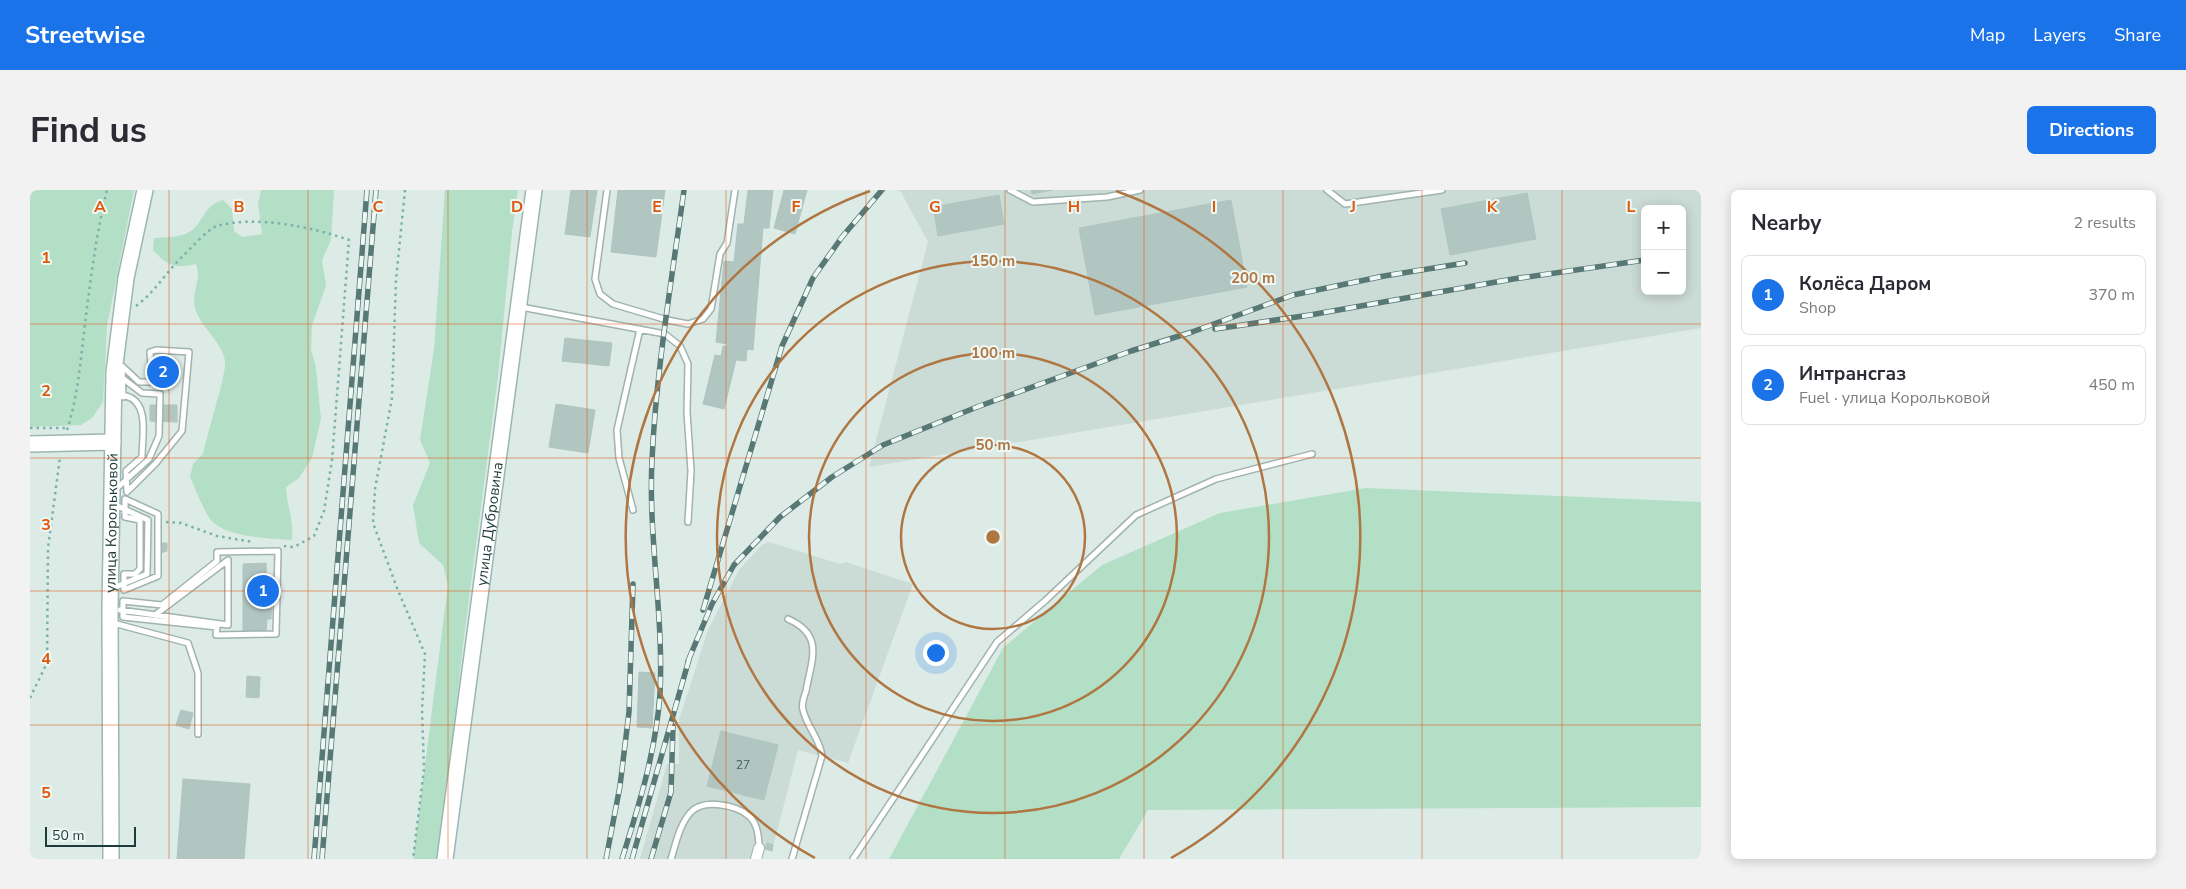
<!DOCTYPE html>
<html lang="en">
<head>
<meta charset="utf-8">
<style>
	:root { --surface:#fff; --page:#f2f2f3; --text:#2b2b33; --muted:#7c7c81; --line:#e1e1e2; --accent:#1a73e8 }
	body { margin:0; font-family:"Nunito Sans",sans-serif; background:var(--page); color:var(--text) }
	.controls { position:absolute; right:15px; top:15px; display:grid; overflow:hidden; border-radius:8px; box-shadow:0 2px 12px #0003 }
	.controls button { width:45px; height:45px; display:grid; place-items:center; padding:0; border:0; border-bottom:1px solid var(--line); background:var(--surface); color:var(--text); font:25px sans-serif }
	.scale { position:absolute; left:15px; bottom:12px; width:91px; box-sizing:border-box; padding-left:5px; border:2px solid #1d3b39; border-top:0; font-size:14px; line-height:18px; white-space:nowrap; color:#1d3b39; -webkit-text-stroke:4px #edf7f4; paint-order:stroke }
	.you { position:absolute; left:905px; top:462px; width:18px; height:18px; margin:-12px; border:4px solid #fff; border-radius:50%; background:#1a73e8; box-shadow:0 0 0 8px #1a73e833 }
	.badge { display:grid; place-items:center; width:32px; height:32px; border-radius:50%; background:var(--accent); color:#fff; font-size:16px; font-weight:700 }
	.pin { position:absolute; translate:-50% -50%; border:2px solid #fff; box-shadow:0 1px 5px #0006 }
	.list { margin:0; padding:0; list-style:none }
	h2 { display:flex; justify-content:space-between; align-items:center; height:65px; margin:0; padding:0 20px; font-size:21px }
	h2 small { font-size:16px; font-weight:400; color:var(--muted) }
	.list li { display:grid; grid-template-columns:32px 1fr auto; gap:15px; align-items:center; box-sizing:border-box; height:80px; margin:0 10px 10px; padding:0 10px; border:1px solid var(--line); border-radius:8px }
	.list b { display:block; font-size:19px; white-space:nowrap }
	.list p { margin:0; font-size:16px; white-space:nowrap; color:var(--muted) }
	.list em { font-size:16px; font-style:normal; color:var(--muted) }
	.map { position:relative; flex:none; width:1671px; height:669px; overflow:hidden; border-radius:8px }
	header { display:flex; align-items:center; gap:30px; box-sizing:border-box; height:70px; padding:0 25px; background:var(--accent); color:#fff }
	header strong { font-size:24px }
	nav { display:flex; gap:28px; margin-inline-start:auto; font-size:18px }
	.intro { display:flex; align-items:center; justify-content:space-between; box-sizing:border-box; height:120px; padding:0 30px }
	h1 { margin:0; font-size:35px }
	.button { padding:12px 22px; border-radius:8px; background:var(--accent); color:#fff; font-size:18px; font-weight:700 }
	main { display:flex; gap:30px; padding:0 30px }
	aside { flex:1; background:var(--surface); border-radius:8px; box-shadow:0 2px 12px #0003 }
	.map>svg:first-child { display:block }
</style>
</head>
<body>
<header>
<strong>Streetwise</strong>
<nav><a>Map</a><a>Layers</a><a>Share</a></nav>
</header>
<div class="intro"><h1>Find us</h1><a class="button">Directions</a></div>
<main>
<div class="map">
<svg width="1671" height="669" viewBox="0 0 1671 669">
	<rect width="100%" height="100%" fill="#ddebe7"/>
	<path fill="#cbdbd6" fill-rule="evenodd" d="M867,0H1671V138L839,277L898,52L871,2ZM1615,19H1652V101H1615Z
		M739,352L810,374L816,372L883,394L818,573L768,560L742,661L724,657L721,669H610L637,574H649V530L678,440L709,380L732,355Z"/>
	<path fill="#b3dfc7" d="M0,0H104L77,136L73,212L62,228L51,235L0,237Z
		M231,0H304L301,50L292,70L296,96L282,135L281,159L286,178L291,229L282,268L269,288L256,297C257,316 264,331 262,350C240,348 195,348 180,329C172,317 166,300 160,287L163,274L173,264C176,247 197,183 195,171C192,151 170,137 165,118C161,102 172,90 166,74C146,79 137,76 123,60L124,48C136,47 149,48 159,42C174,34 171,17 193,10L202,19L204,41L212,47L232,44L228,14Z
		M415,0H488L482,42L468,187L433,455L410,669H383L418,395L413,375L389,353L383,315L400,273L390,250L404,159Z
		M1336,298L1671,312V617L1118,620L1089,669H859L973,458L1072,375L1190,323Z"/>
	<path fill="#b2c6c1" stroke="#afc5c0" d="M541,0H567L560,47L535,44Z
		M588,0H635L626,67L581,62Z
		M718,0H743L739,38H733L723,160L697,156V154L686,152L694,71L704,72L708,34H714Z
		M754,0H777L765,44L744,38Z
		M1001,0H1022L1002,4Z
		M1497,3L1506,49L1420,65L1411,19Z
		M969,5L974,34L908,46L903,17Z
		M1201,10L1217,97L1065,125L1049,38Z
		M535,148L582,153L579,176L532,171Z
		M693,156L717,159L716,171L706,170L694,219L673,214L685,165L691,166Z
		M125,173H140V191L125,190Z
		M526,214L565,220L558,263L519,257Z
		M120,215H147V232L120,231Z
		M130,353H137V361L130,363Z
		M236,373L237,402H242L241,429H237L236,443L213,442V374Z
		M609,482L625,483L622,538L607,537Z
		M217,486L230,487L229,508L216,507Z
		M151,520L163,523L159,539L146,535Z
		M691,541L748,555L734,610L677,596Z
		M153,589L220,594L214,669H147Z
		M737,653L743,655L742,661L735,659Z"/>
	<g fill="none" stroke-linecap="round" stroke-linejoin="round">
		<g stroke="#a0b3af" stroke-width="8">
			<path id="lane" d="M577,0L565,89L570,104L583,114L637,130L658,134L673,129L681,119L690,64L697,53L705,0
				M980,0L1003,12L1077,7L1110,0
				M1297,0L1315,14L1412,0
				M491,117L635,144L650,156L658,174L657,222L661,281L658,332
				M126,160L159,162L152,241L126,273L97,302L96,281L112,267C112,248 120,212 96,206L93,207L92,176L109,192H122L120,162Z
				M86,299L119,269L129,246L130,204L112,203L91,187
				M95,309L128,324V386L94,400V384H105L110,379V330L95,327Z
				M83,314L118,330L117,384L83,398
				M603,320L589,268L587,240L610,139
				M248,361L246,444L186,445L187,437L93,427V411L132,415L187,371V362Z
				M90,420L198,435V370L125,425
				M758,429C794,445 782,468 776,501C774,507 771,514 773,520C777,537 790,549 792,566L762,669
				M83,433L158,453L168,483V544
				M641,669C646,653 649,636 660,623C673,608 706,615 719,626C727,633 729,647 729,658
				M823,669L967,452L1016,410L1106,325L1186,289L1282,264"/>
		</g>
		<g stroke="#a0b3af" stroke-width="12">
			<path id="street" d="M726,669L729,658"/>
		</g>
		<g stroke="#9bb7b2" stroke-width="18">
			<g id="secondary">
				<path d="M0,254L83,252"/>
				<path id="s1" d="M81,669L80,419L84,182L96,88L115,0"/>
				<path id="s2" d="M415,669L504,0"/>
			</g>
		</g>
		<path stroke="#7ab2aa" stroke-width="2.5" stroke-dasharray="2.5 4" stroke-linecap="butt" d="M375,0L366,90L362,208L345,299L343,333L367,398L395,464L392,520L394,579L383,669
			M106,116C125,102 136,82 153,66C160,59 179,38 187,36C224,25 283,37 319,50L302,270L294,321L284,346L264,357L253,356
			M0,238H38
			M37,240C49,203 51,164 56,126C61,84 67,41 77,0
			M136,332L151,333L187,346L223,352
			M0,508L17,473L18,358L30,267"/>
		<use href="#lane" stroke="#fff" stroke-width="5"/>
		<use href="#street" stroke="#fff" stroke-width="10"/>
		<use href="#secondary" stroke="#fff" stroke-width="15"/>
		<g stroke="#577875" stroke-width="5.5">
			<path id="rail" d="M1185,139L1280,125L1483,89L1615,70
				M673,420L752,156L783,88L812,47L852,0
				M658,471L682,414L704,375L750,327L802,287L853,255L947,217L1101,161L1162,142L1263,105L1354,86L1435,73
				M284,669L337,0
				M292,669L346,0
				M576,669L590,596L599,522L603,394
				M592,669C609,615 626,561 630,504C634,426 618,347 622,270C626,181 642,88 654,0
				M602,669L660,466
				M621,669L641,602L643,536"/>
		</g>
		<use href="#rail" stroke="#edf7f4" stroke-width="4" stroke-dasharray="11" stroke-linecap="butt"/>
	</g>
	<path fill="none" stroke="#de580e" stroke-width="1" stroke-opacity="0.55" d="M139,0V669M278,0V669M418,0V669M557,0V669M696,0V669M836,0V669M975,0V669M1114,0V669M1253,0V669M1392,0V669M1532,0V669M0,134H1671M0,268H1671M0,401H1671M0,535H1671"/>
	<g fill="none" stroke="#b07642" stroke-width="2.5">
		<circle cx="963" cy="347" r="92"/>
		<circle cx="963" cy="347" r="184"/>
		<circle cx="963" cy="347" r="276"/>
		<path d="M785 668A367 367 0 0 1 840 1M1086 1A367 367 0 0 1 1141 668"/>
	</g>
	<g text-anchor="middle" stroke-width="4" stroke-linejoin="round" paint-order="stroke">
		<g font-size="12" fill="#425e5b">
			<text x="713" y="579">27</text>
		</g>
		<g font-size="15" fill="#1d3b39" stroke="#edf7f4">
			<text dy="5" stroke="none"><textPath href="#s1" startOffset="336">улица Корольковой</textPath></text>
			<text dy="5" stroke="none"><textPath href="#s2" startOffset="338">улица Дубровина</textPath></text>
		</g>
	</g>
	<g font-size="16" text-anchor="middle" font-weight="bold" fill="#de580e" stroke="#edf7f4" stroke-width="4" stroke-linejoin="round" paint-order="stroke">
		<text x="70" y="22">A</text>
		<text x="209" y="22">B</text>
		<text x="348" y="22">C</text>
		<text x="487" y="22">D</text>
		<text x="627" y="22">E</text>
		<text x="766" y="22">F</text>
		<text x="905" y="22">G</text>
		<text x="1044" y="22">H</text>
		<text x="1184" y="22">I</text>
		<text x="1323" y="22">J</text>
		<text x="1462" y="22">K</text>
		<text x="1601" y="22">L</text>
		<text x="16" y="73">1</text>
		<text x="16" y="206">2</text>
		<text x="16" y="340">3</text>
		<text x="16" y="474">4</text>
		<text x="16" y="608">5</text>
	</g>
	<circle cx="963" cy="347" r="8" fill="#b07642" stroke="#edf7f4" stroke-width="2.5"/>
	<g font-size="15" text-anchor="middle" font-weight="bold" fill="#b07642" stroke="#edf7f4" stroke-width="4" stroke-linejoin="round" paint-order="stroke">
		<text x="963" y="76">150 m</text>
		<text x="1223" y="93">200 m</text>
		<text x="963" y="168">100 m</text>
		<text x="963" y="260">50 m</text>
	</g>
</svg>
<div class="controls">
<button>+</button>
<button>−</button>
</div>
<div class="scale">50 m</div>
<div class="you"></div>
<div class="pin badge" style="left:233px;top:401px">1</div>
<div class="pin badge" style="left:133px;top:182px">2</div>
</div>
<aside>
<h2>Nearby<small>2 results</small></h2>
<ul class="list">
<li><span class="badge">1</span><div><b>Колёса Даром</b><p>Shop</p></div><em>370 m</em></li>
<li><span class="badge">2</span><div><b>Интрансгаз</b><p>Fuel · улица Корольковой</p></div><em>450 m</em></li>
</ul>
</aside>
</main>
</body>
</html>
